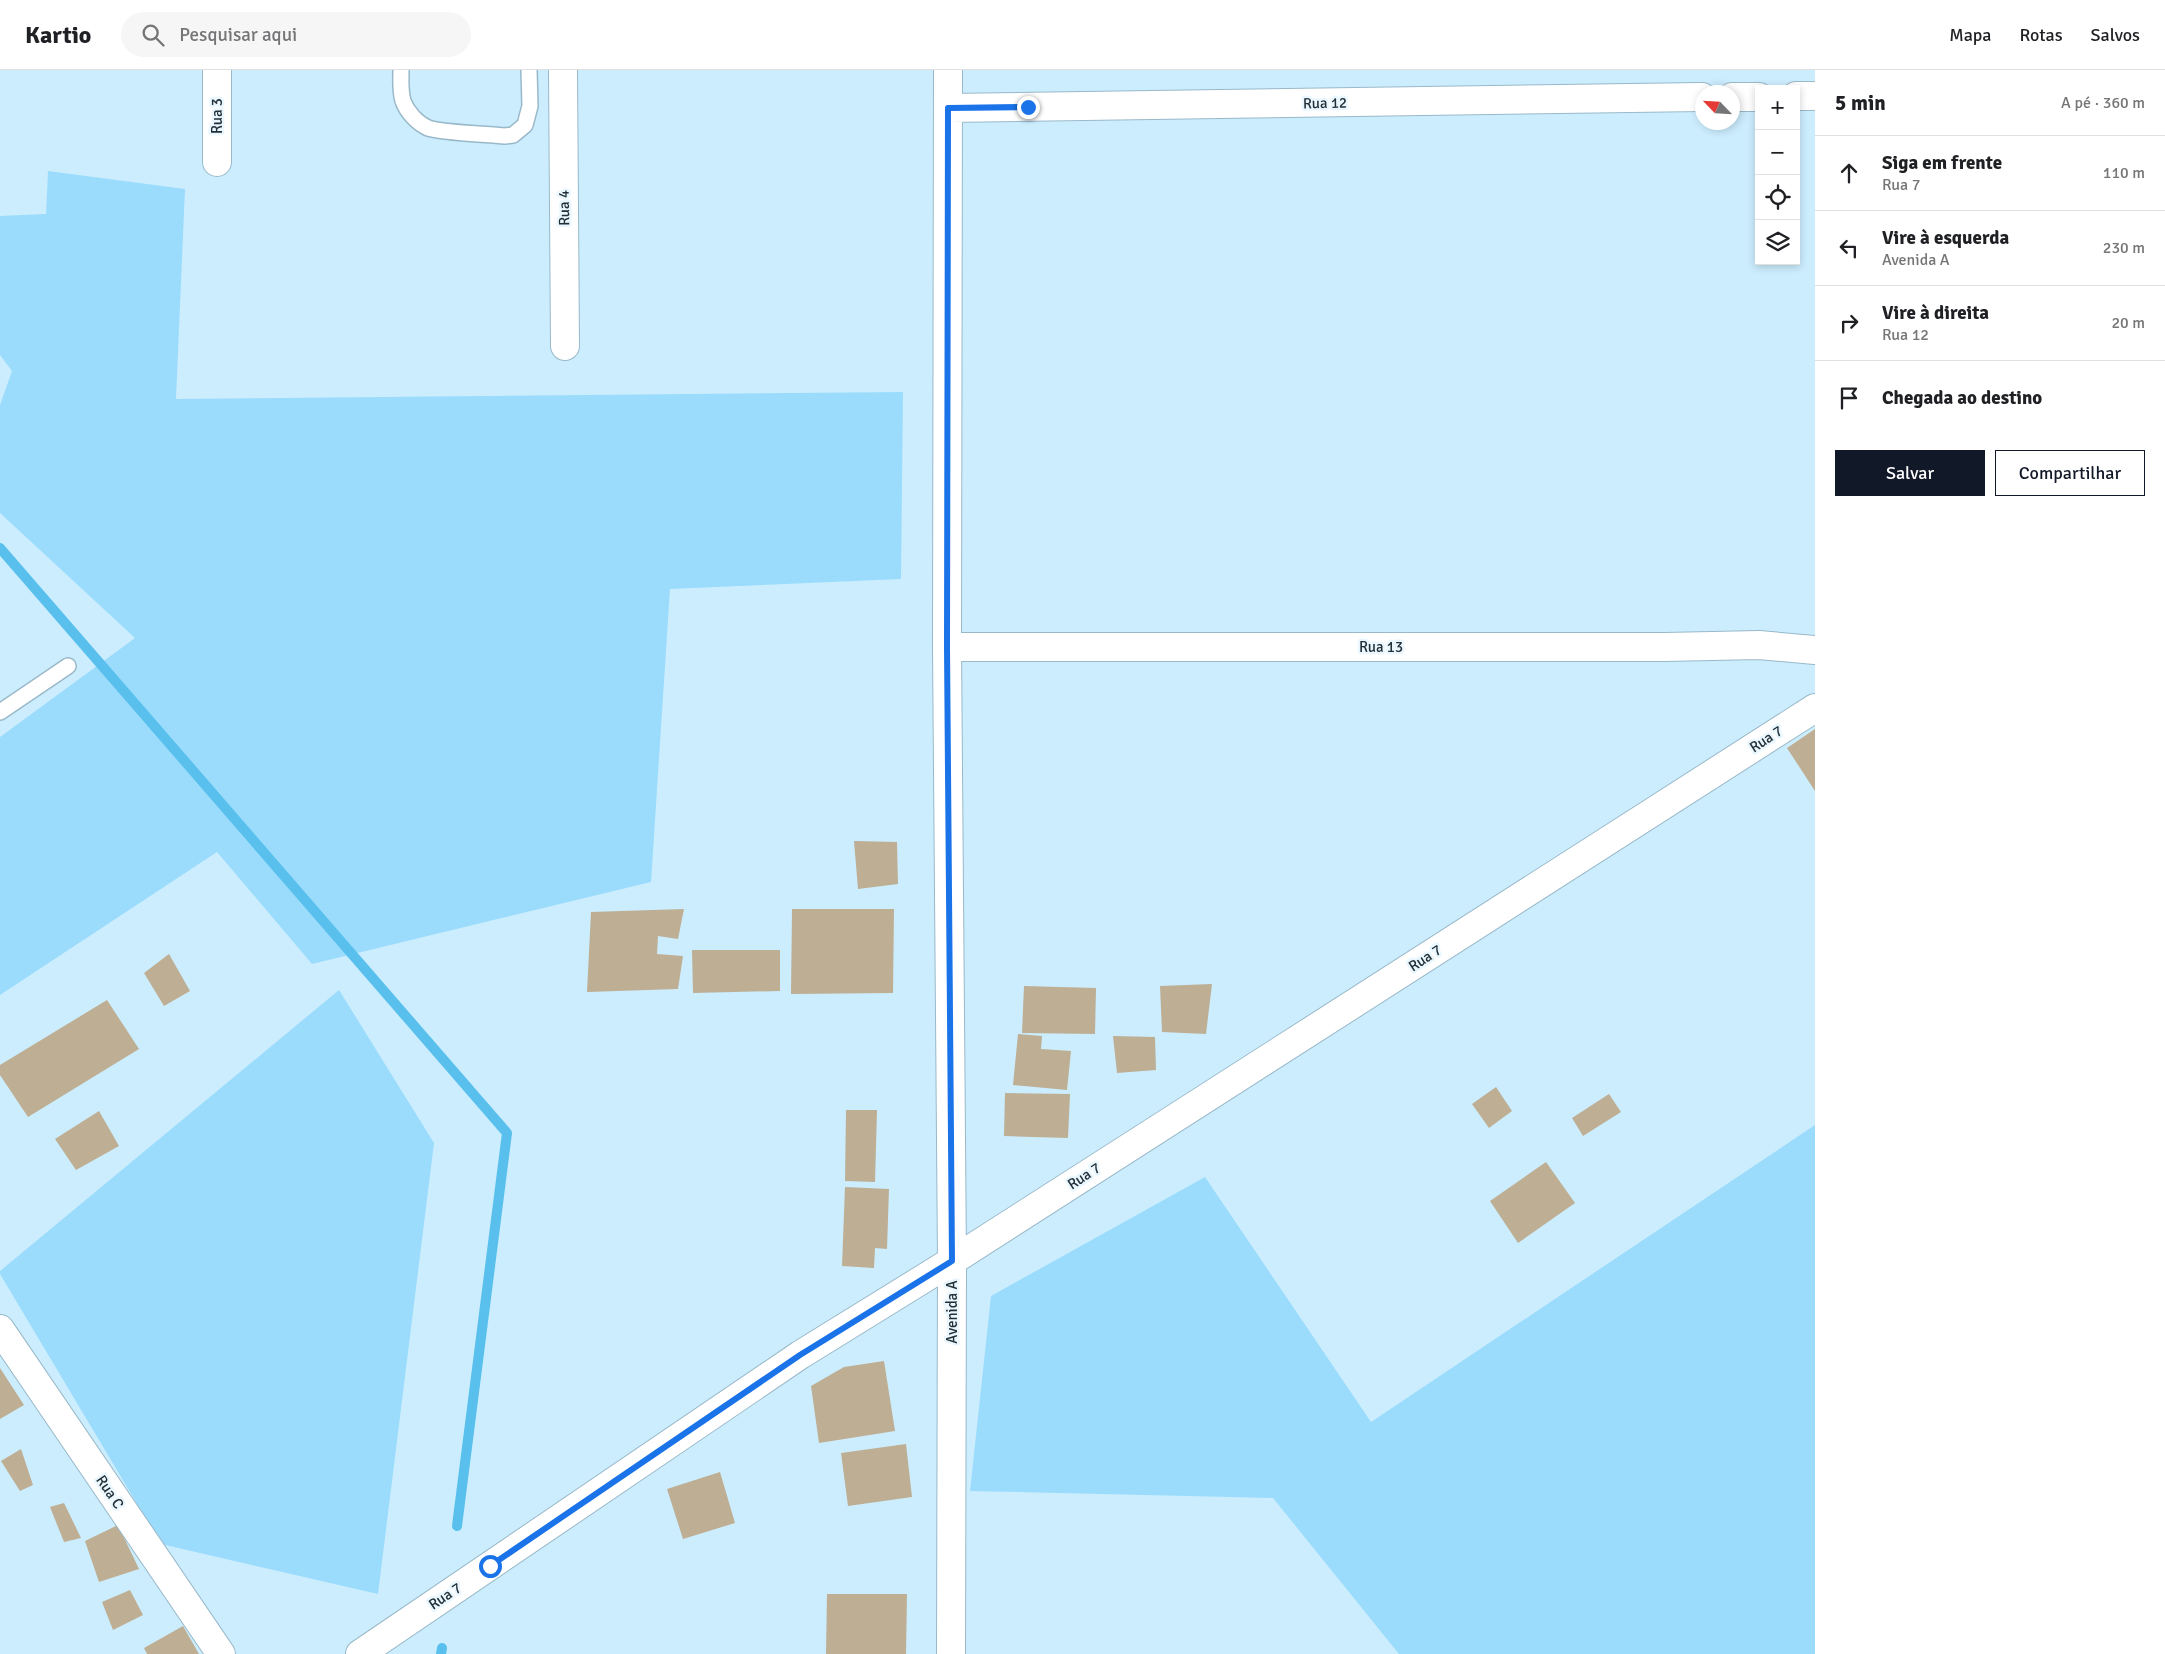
<!DOCTYPE html>
<html lang="pt">
<head>
<meta charset="utf-8">
<style>
	:root { --surface:#fff; --page:#f6f6f6; --text:#202124; --muted:#757577; --line:#e0e0e0; --accent:#111827 }
	body { margin:0; font-family:Signika,sans-serif; background:var(--page); color:var(--text) }
	.controls { position:absolute; right:15px; top:15px; display:grid; overflow:hidden; border-radius:0px; box-shadow:0 2px 8px #0003 }
	.controls button { width:45px; height:45px; display:grid; place-items:center; padding:0; border:0; border-bottom:1px solid var(--line); background:var(--surface); color:var(--text); font:25px sans-serif }
	.compass { position:absolute; left:1695px; top:15px; width:45px; height:45px; border-radius:50%; background:var(--surface); box-shadow:0 2px 8px #0003; rotate:295deg }
	.stop { position:absolute; width:15px; height:15px; margin:-11px; border:4px solid #1a73e8; border-radius:50%; background:#fff }
	.stop.end { background:#1a73e8; border-color:#fff; box-shadow:0 1px 5px #0008 }
	.list { margin:0; padding:0; list-style:none }
	h2 { display:flex; justify-content:space-between; align-items:center; height:65px; margin:0; padding:0 20px; font-size:21px }
	h2 small { font-size:16px; font-weight:400; color:var(--muted) }
	.list li { display:grid; grid-template-columns:32px 1fr auto; gap:15px; align-items:center; box-sizing:border-box; height:75px; padding:0 20px; border-top:1px solid var(--line) }
	.list b { display:block; font-size:19px; white-space:nowrap }
	.list p { margin:0; font-size:16px; white-space:nowrap; color:var(--muted) }
	.list em { font-size:16px; font-style:normal; color:var(--muted) }
	.actions { display:flex; gap:10px; padding:15px 20px }
	.actions a { flex:1; padding:11px 0; border:1px solid var(--accent); border-radius:0px; text-align:center; font-size:18px; color:var(--accent) }
	.actions .main { background:var(--accent); color:#fff }
	.icon { flex:none; width:28px; height:28px; fill:none; stroke:currentColor; stroke-width:2; stroke-linecap:round; stroke-linejoin:round }
	.map { position:relative; flex:none; width:1815px; height:1584px; overflow:hidden }
	header { display:flex; align-items:center; gap:30px; box-sizing:border-box; height:70px; padding:0 25px; background:var(--surface); border-bottom:1px solid var(--line) }
	header strong { font-size:24px }
	nav { display:flex; gap:28px; margin-inline-start:auto; font-size:18px }
	.search { width:350px; height:45px; background:var(--page); display:flex; align-items:center; gap:12px; box-sizing:border-box; padding:0 18px; border-radius:28px; color:var(--muted); font-size:19px }
	main { display:flex }
	aside { flex:1; background:var(--surface) }
	.map>svg:first-child { display:block }
</style>
</head>
<body>
<header>
<strong>Kartio</strong>
<div class="search"><svg class="icon" aria-label="search" viewBox="0 0 24 24"><circle cx="10" cy="10" r="6"/><path d="M15 15l6 6"/></svg>Pesquisar aqui</div>
<nav><a>Mapa</a><a>Rotas</a><a>Salvos</a></nav>
</header>
<main>
<div class="map">
<svg width="1815" height="1584" viewBox="0 0 1815 1584">
	<rect width="100%" height="100%" fill="#ccedfe"/>
	<path fill="#9bdcfc" d="M48,101L185,119L176,329L903,322L901,509L670,519L651,812L312,894L217,782L0,925V667L135,568L0,443V335L12,301L0,285V146L46,144Z
		M339,920L434,1073L378,1524L161,1474L0,1204V1201Z
		M1815,1055V1584H1399L1273,1428L970,1421L991,1226L1205,1107L1371,1352Z"/>
	<g fill="none" stroke-linecap="round" stroke-linejoin="round">
		<path stroke="#59c0ee" stroke-width="10" d="M0,478L507,1063L457,1456
			M441,1584L442,1578"/>
	</g>
	<path fill="#beae93" d="M1815,659V721L1787,678Z
		M854,771L897,772L898,814L858,819Z
		M684,839L678,869L658,866L657,884L683,886L678,919L587,922L591,842Z
		M792,839H894L893,923L791,924Z
		M692,880H780V921L693,923Z
		M169,884L190,921L164,936L144,903Z
		M1212,914L1206,964L1162,962L1160,916Z
		M1024,916L1096,918L1095,964L1022,963Z
		M107,930L139,979L28,1047L0,1005V995Z
		M1018,964L1042,966L1041,979L1071,981L1067,1020L1013,1015Z
		M1113,966L1155,967L1156,1000L1117,1003Z
		M1496,1017L1512,1041L1489,1058L1472,1034Z
		M1005,1023L1070,1024L1068,1068L1004,1066Z
		M1609,1024L1621,1042L1583,1066L1572,1048Z
		M846,1040H877L875,1112L845,1111Z
		M99,1041L119,1076L76,1100L55,1069Z
		M1546,1092L1575,1133L1518,1173L1490,1131Z
		M845,1117L889,1119L887,1179L875,1178L874,1198L842,1196Z
		M884,1291L895,1361L819,1373L811,1316L844,1297Z
		M0,1298L24,1335L0,1349Z
		M906,1374L912,1427L848,1436L841,1383Z
		M21,1379L33,1415L20,1421L1,1391Z
		M720,1402L735,1453L683,1469L667,1419Z
		M64,1433L81,1468L64,1472L50,1437Z
		M118,1455L139,1499L99,1512L85,1471Z
		M130,1520L143,1545L113,1560L102,1532Z
		M827,1524H907L906,1584H826Z
		M183,1556L199,1584H147L144,1578Z"/>
	<g fill="none" stroke-linecap="round" stroke-linejoin="round">
		<g stroke="#99b9c9" stroke-width="18">
			<path id="service" d="M401,0C401,10 400,21 403,31C407,42 417,53 428,58C442,63 488,64 505,66L513,65L525,55L530,36L529,0
				M0,642L68,596"/>
		</g>
		<g stroke="#99b9c9" stroke-width="30">
			<path id="minor" d="M217,0V92
				M563,0L565,276
				M948,0L947,577L952,1191L951,1584
				M1796,26H1815
				M1732,27H1759
				M948,38L1702,27
				M947,577H1665L1759,575L1815,580
				M0,1259L221,1584
				M360,1584L800,1285L952,1191L1815,638"/>
		</g>
		<use href="#service" stroke="#fff" stroke-width="15"/>
		<use href="#minor" stroke="#fff" stroke-width="28"/>
	</g>
	<g fill="none" stroke-linecap="round" stroke-linejoin="round">
		<path stroke="#1a73e8" stroke-width="6" d="M490,1496L800,1285L952,1191L947,577L948,38L1028,37"/>
	</g>
	<g text-anchor="middle" stroke-width="5" stroke-linejoin="round" paint-order="stroke">
		<g font-size="15" fill="#232f36" stroke="#eaf7fe">
			<text transform="translate(1325 33) rotate(-1)" y="5">Rua 12</text>
			<text transform="translate(217 46) rotate(-90)" y="5">Rua 3</text>
			<text transform="translate(564 138) rotate(-91)" y="5">Rua 4</text>
			<text x="1381" y="582">Rua 13</text>
			<text transform="translate(1766 669) rotate(-33)" y="5">Rua 7</text>
			<text transform="translate(1425 888) rotate(-33)" y="5">Rua 7</text>
			<text transform="translate(1084 1106) rotate(-33)" y="5">Rua 7</text>
			<text transform="translate(952 1242) rotate(-90)" y="5">Avenida A</text>
			<text transform="translate(110 1422) rotate(56)" y="5">Rua C</text>
			<text transform="translate(445 1526) rotate(-34)" y="5">Rua 7</text>
		</g>
	</g>
</svg>
<div class="controls">
<button>+</button>
<button>−</button>
<button><svg class="icon" aria-label="locate" viewBox="0 0 24 24"><circle cx="12" cy="12" r="6"/><path d="M12 2v4M12 18v4M2 12h4M18 12h4"/></svg></button>
<button><svg class="icon" aria-label="layers" viewBox="0 0 24 24"><path d="M12 4l9 5-9 5-9-5zM3 14l9 5 9-5"/></svg></button>
</div>
<svg class="compass" viewBox="-18 -18 36 36"><path d="M0-13l5 13h-10z" fill="#e53935"/><path d="M0 13l5-13h-10z" fill="#757577"/></svg>
<div class="stop" style="left:490px;top:1496px"></div>
<div class="stop end" style="left:1028px;top:37px"></div>
</div>
<aside>
<h2>5 min<small>A pé · 360 m</small></h2>
<ul class="list">
<li><svg class="icon" aria-label="ahead" viewBox="0 0 24 24"><path d="M12 20V5M6 11l6-6 6 6"/></svg><div><b>Siga em frente</b><p>Rua 7</p></div><em>110 m</em></li>
<li><svg class="icon" aria-label="left" viewBox="0 0 24 24"><path d="M17 20v-9H6M10 6l-5 5 5 5"/></svg><div><b>Vire à esquerda</b><p>Avenida A</p></div><em>230 m</em></li>
<li><svg class="icon" aria-label="right" viewBox="0 0 24 24"><path d="M7 20v-9h11M14 6l5 5-5 5"/></svg><div><b>Vire à direita</b><p>Rua 12</p></div><em>20 m</em></li>
<li><svg class="icon" aria-label="arrive" viewBox="0 0 24 24"><path d="M6 21V4h12l-3 4 3 4H6"/></svg><div><b>Chegada ao destino</b></div></li>
</ul>
<div class="actions"><a class="main">Salvar</a><a>Compartilhar</a></div>
</aside>
</main>
</body>
</html>
